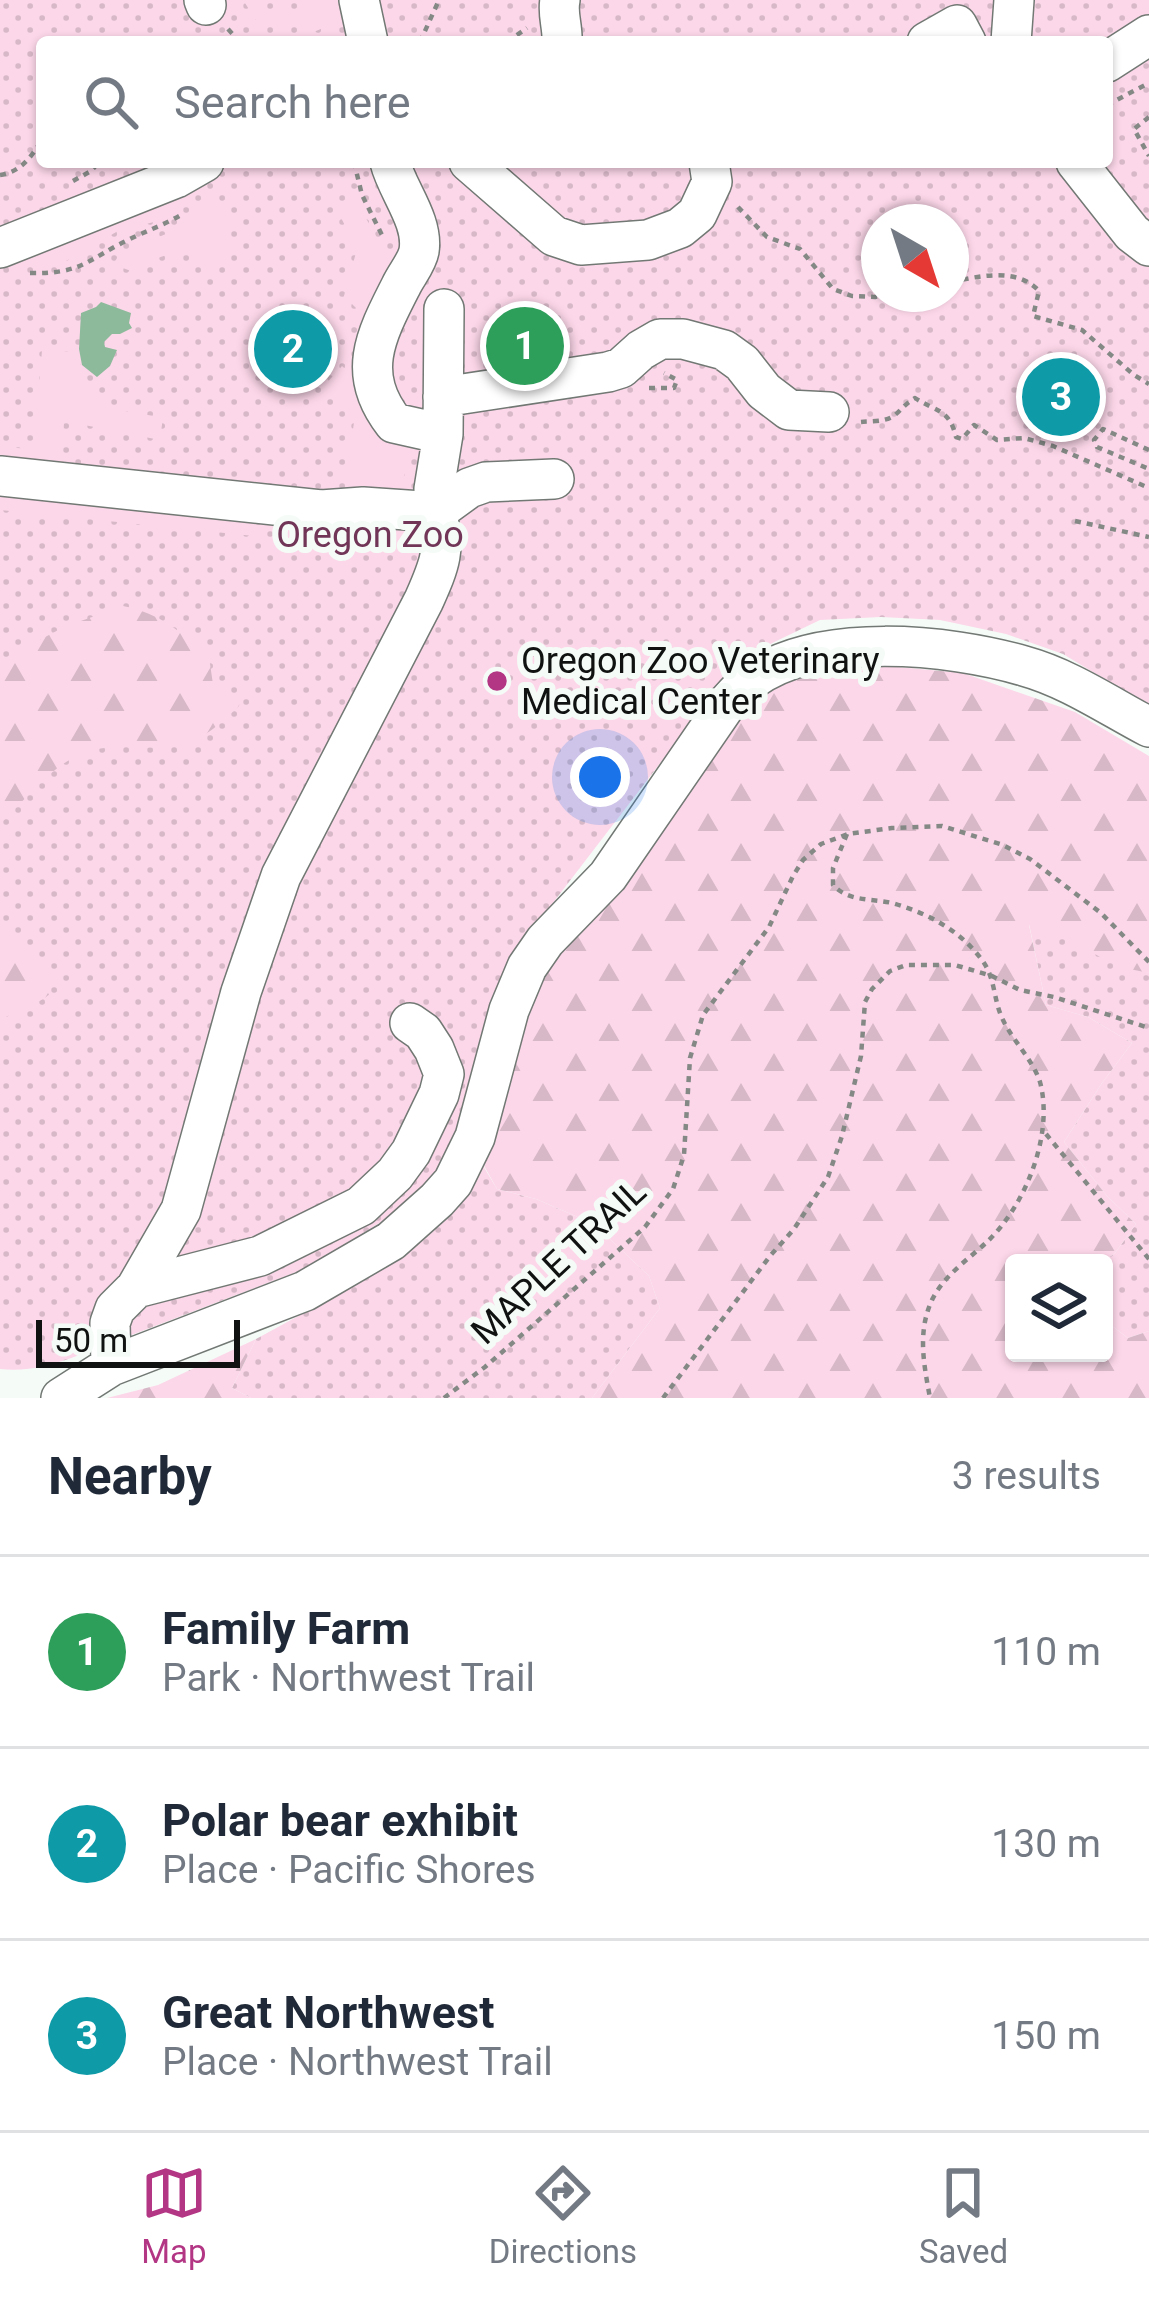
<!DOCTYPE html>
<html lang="en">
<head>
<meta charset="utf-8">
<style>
	:root { --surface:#fff; --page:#f6f6f7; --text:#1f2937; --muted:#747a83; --line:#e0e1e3; --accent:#b33685 }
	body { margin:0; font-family:Roboto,sans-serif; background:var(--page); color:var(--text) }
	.controls { position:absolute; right:36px; bottom:36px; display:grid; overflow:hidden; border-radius:12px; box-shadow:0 3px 9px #0004 }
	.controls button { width:108px; height:108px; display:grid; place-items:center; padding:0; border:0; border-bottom:3px solid var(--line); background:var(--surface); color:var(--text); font:60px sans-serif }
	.compass { position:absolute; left:861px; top:204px; width:108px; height:108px; border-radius:50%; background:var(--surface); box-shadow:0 3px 9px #0004; rotate:141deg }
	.scale { position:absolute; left:36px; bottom:30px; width:204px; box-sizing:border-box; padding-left:12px; border:6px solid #0f1210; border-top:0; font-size:33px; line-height:42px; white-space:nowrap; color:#0f1210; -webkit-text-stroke:9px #f5fcf7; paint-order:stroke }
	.you { position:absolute; left:600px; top:777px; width:42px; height:42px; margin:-30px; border:9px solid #fff; border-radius:50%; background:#1a73e8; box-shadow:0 0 0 18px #1a73e833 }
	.badge { display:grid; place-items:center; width:78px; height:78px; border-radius:50%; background:var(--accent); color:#fff; font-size:39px; font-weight:700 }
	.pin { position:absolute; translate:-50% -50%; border:6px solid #fff; box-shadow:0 3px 12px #0006 }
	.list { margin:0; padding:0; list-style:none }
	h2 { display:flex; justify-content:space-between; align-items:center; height:156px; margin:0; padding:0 48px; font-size:51px }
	h2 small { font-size:39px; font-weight:400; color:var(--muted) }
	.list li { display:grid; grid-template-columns:78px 1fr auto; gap:36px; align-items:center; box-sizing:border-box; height:192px; padding:0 48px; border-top:3px solid var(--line) }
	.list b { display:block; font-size:45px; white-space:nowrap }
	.list p { margin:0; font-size:39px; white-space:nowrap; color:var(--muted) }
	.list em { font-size:39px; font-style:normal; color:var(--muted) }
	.icon { flex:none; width:66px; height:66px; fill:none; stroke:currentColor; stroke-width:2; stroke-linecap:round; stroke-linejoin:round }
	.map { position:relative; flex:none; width:1149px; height:1398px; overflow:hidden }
	.search { position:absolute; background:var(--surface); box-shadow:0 3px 9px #0004; left:36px; right:36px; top:36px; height:132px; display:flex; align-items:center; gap:30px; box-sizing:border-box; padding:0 42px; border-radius:12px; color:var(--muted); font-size:45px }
	.sheet { height:732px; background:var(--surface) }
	nav { display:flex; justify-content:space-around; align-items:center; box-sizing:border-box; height:168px; border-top:3px solid var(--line); background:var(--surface); font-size:33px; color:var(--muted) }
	nav a { display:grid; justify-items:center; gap:6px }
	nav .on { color:var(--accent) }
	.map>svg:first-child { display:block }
</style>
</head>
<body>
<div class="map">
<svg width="1149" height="1398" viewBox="0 0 1149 1398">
	<defs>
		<pattern id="grass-dots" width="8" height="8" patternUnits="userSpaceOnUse" patternTransform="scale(3)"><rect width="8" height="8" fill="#fcd7e9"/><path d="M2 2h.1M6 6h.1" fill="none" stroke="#d7b8c7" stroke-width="1.8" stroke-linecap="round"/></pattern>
		<pattern id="forest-firs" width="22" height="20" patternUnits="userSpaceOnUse" patternTransform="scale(3)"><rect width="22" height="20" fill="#fcd7e9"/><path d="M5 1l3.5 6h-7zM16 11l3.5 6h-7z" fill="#d7b8c7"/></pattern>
	</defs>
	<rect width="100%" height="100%" fill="#f5fcf7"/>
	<path fill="url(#grass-dots)" fill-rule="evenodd" d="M0,0H1149V706L1063,654L1006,634L940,620L881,617L820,620L741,658L549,908L488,1017L457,1136L436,1179L397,1212L307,1268L74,1357C49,1366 26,1372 0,1369ZM42,42H1107V162H42ZM879,222H951V294H879Z
		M1029,924L1149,973V1331L1128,1338L1104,1320V1263H1101L1115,1253L1136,1224L1107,1196L1064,1142L1102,1083L1132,1043L1088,1017L1046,1005Z
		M482,1164L497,1189L536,1199L594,1224L649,1276L660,1308L592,1398H251L232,1388L256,1339L370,1277L442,1222Z"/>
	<path fill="url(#forest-firs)" d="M123,606C162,614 179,631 209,657L214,691L222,696L240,698L239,706C220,724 202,741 176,746C144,751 112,741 81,754C50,767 26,799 2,822L0,830V661L64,627Z
		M887,666L963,673L1075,712L1149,756V973L1120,967L1069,941L1029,925L1046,1005L1088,1017L1132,1043L1102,1083L1064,1142L1107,1196L1136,1224L1115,1253L1101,1263H1014V1353H1104V1320L1128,1338L1149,1331V1398H592L660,1308L649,1276L594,1224L536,1199L497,1189L483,1164L520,997L720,732L758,695L802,674Z
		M0,919L11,939L49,976L51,993C36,1006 18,1010 0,1020Z
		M256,1339L232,1388L251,1398H107L158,1385Z"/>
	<path fill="#fcd7e9" d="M243,0L259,9L277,12L300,9L315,0H347L352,16L304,36L296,21L259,25Z
		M214,194L230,211L224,254C206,271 198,252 179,253C165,253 144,264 134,272L117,266L115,262L117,258L123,256L127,250L178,229Z
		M179,197L162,220L118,231L66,261L0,264Z
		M354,198C365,219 394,256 385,280C380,292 370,302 361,313L344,296L357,249L335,206Z
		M42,350L76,352C96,407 106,410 163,417L160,440L64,421L61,466L0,459V447L34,449Z
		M342,366L355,378L412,446L402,485C379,492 354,508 346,475L355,416L323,387Z
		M0,488L256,522L254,536L0,510Z"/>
	<path fill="#8dba9b" d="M101,302L131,313L129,323L132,328L120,334H112L104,342L105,347L117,350L110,366L97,377L82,365L79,349L81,313L96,307Z"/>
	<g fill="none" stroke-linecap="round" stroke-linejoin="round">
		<g stroke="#727974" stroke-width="42">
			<path id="minor" d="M204,0L206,5
				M359,0L368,42
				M560,0C557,14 563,27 562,42
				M927,42L957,25L966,42
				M1011,42L1014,0
				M1107,62L1149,35
				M390,162C397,190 424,221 419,251C417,262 407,274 402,284C376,335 355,373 394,423L443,434
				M469,162L554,236L581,245L648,240L680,228L697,214L712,182L709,162
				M1076,162L1132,233L1149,246
				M0,248L176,178L204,162
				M443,397L608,372L621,368L641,350L660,339H683L724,350L742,363L764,391L789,410L829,412
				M0,476L321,510L363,507L436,512L434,489L443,434L444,309
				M136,1288L260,1256L361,1206L395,1174L411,1152L439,1094L444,1074L434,1049L423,1032L410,1023
				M111,1366L110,1323L115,1309L136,1288L181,1210L241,992L281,876L424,600C439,566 447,549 436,512L469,488L486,482L554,479
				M61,1398L111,1366L305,1291L391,1241L437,1200L453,1182L475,1137L509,1010L527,967L545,941L608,876L725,706C733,697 741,687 751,680C819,631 948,644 1024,666C1068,678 1109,706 1149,727"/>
		</g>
		<path stroke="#848986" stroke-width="4.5" stroke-dasharray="6 6" stroke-linecap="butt" d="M228,29L240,42
			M420,42L439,0
			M507,42L527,28
			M1107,105L1149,83
			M1149,117L1134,129L1149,156
			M354,162L362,195L382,235
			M0,175C21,172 31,157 42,140
			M73,181L91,171L99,162
			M738,207L767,237L800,249L833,289L852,296L875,297L889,294
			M30,273C83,274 86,260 130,239C148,230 167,224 184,213
			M951,282C980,276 1017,267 1039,291L1033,316L1082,330L1134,375L1149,384
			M649,388H674L677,380L664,373
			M861,422C872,421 886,422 895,415C902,409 906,403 915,398C936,412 949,408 956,437L962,439L974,425L997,440L1024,438L1053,446L1149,488
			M1149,450L1103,429L1094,440L1097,447L1149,469
			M1075,521L1149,537
			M847,834L833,868V885C849,902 870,898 892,903C927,913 960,930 982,960C996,979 993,1000 1003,1020C1013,1041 1033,1060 1040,1082C1054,1134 1026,1204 988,1241C970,1258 943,1276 932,1300C917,1332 924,1365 930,1398
			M1046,1134L1149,1259
			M444,1398L485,1367L645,1227L673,1189L684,1155L690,1058L703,1015L769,927L793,876L803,860L821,844L848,834L892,828L942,826L1003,845L1030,859L1101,913L1149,962
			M663,1398L770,1256L794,1229L828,1177L842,1136L861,1056L865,1002L872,989L890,971L906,965H955L992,976L1020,990L1054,997L1149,1028"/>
		<use href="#minor" stroke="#fff" stroke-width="39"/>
	</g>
	<circle fill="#b33685" stroke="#f5fcf7" stroke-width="4.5" cx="497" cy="681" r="12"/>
	<g text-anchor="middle" stroke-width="12" stroke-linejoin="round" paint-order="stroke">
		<g font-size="36" fill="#713557" stroke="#f5fcf7">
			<text x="370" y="547">Oregon Zoo</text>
		</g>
		<g font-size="36" fill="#0f1210" stroke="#f5fcf7" text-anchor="start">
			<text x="521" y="673">Oregon Zoo Veterinary<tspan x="521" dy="41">Medical Center</tspan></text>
		</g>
		<g font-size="36" fill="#0f1210" stroke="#f5fcf7">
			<text transform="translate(558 1261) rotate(-43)" y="13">MAPLE TRAIL</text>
		</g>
	</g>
</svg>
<div class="controls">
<button><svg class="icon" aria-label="layers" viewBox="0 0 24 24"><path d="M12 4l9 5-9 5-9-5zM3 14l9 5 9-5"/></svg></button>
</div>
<svg class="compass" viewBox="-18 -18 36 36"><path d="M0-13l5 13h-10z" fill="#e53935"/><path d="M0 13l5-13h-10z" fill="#747a83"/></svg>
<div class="scale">50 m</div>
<div class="you"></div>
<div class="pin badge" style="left:525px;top:346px;background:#2e9e5b">1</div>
<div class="pin badge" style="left:293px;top:349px;background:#0f9aa8">2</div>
<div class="pin badge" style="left:1061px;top:397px;background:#0f9aa8">3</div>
<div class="search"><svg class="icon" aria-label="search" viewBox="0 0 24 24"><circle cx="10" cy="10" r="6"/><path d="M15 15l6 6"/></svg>Search here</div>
</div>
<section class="sheet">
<h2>Nearby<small>3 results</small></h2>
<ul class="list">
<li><span class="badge" style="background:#2e9e5b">1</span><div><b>Family Farm</b><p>Park · Northwest Trail</p></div><em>110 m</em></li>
<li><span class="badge" style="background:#0f9aa8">2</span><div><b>Polar bear exhibit</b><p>Place · Pacific Shores</p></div><em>130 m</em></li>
<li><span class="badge" style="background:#0f9aa8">3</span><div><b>Great Northwest</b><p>Place · Northwest Trail</p></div><em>150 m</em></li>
</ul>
</section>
<nav>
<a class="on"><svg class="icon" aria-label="map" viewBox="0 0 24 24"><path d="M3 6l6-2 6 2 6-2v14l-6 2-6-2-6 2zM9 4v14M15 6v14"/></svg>Map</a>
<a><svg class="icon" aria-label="directions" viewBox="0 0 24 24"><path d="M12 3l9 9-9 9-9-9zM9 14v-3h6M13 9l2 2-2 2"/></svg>Directions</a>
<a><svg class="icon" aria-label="saved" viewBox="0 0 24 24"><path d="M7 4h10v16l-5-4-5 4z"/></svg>Saved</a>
</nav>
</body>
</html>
